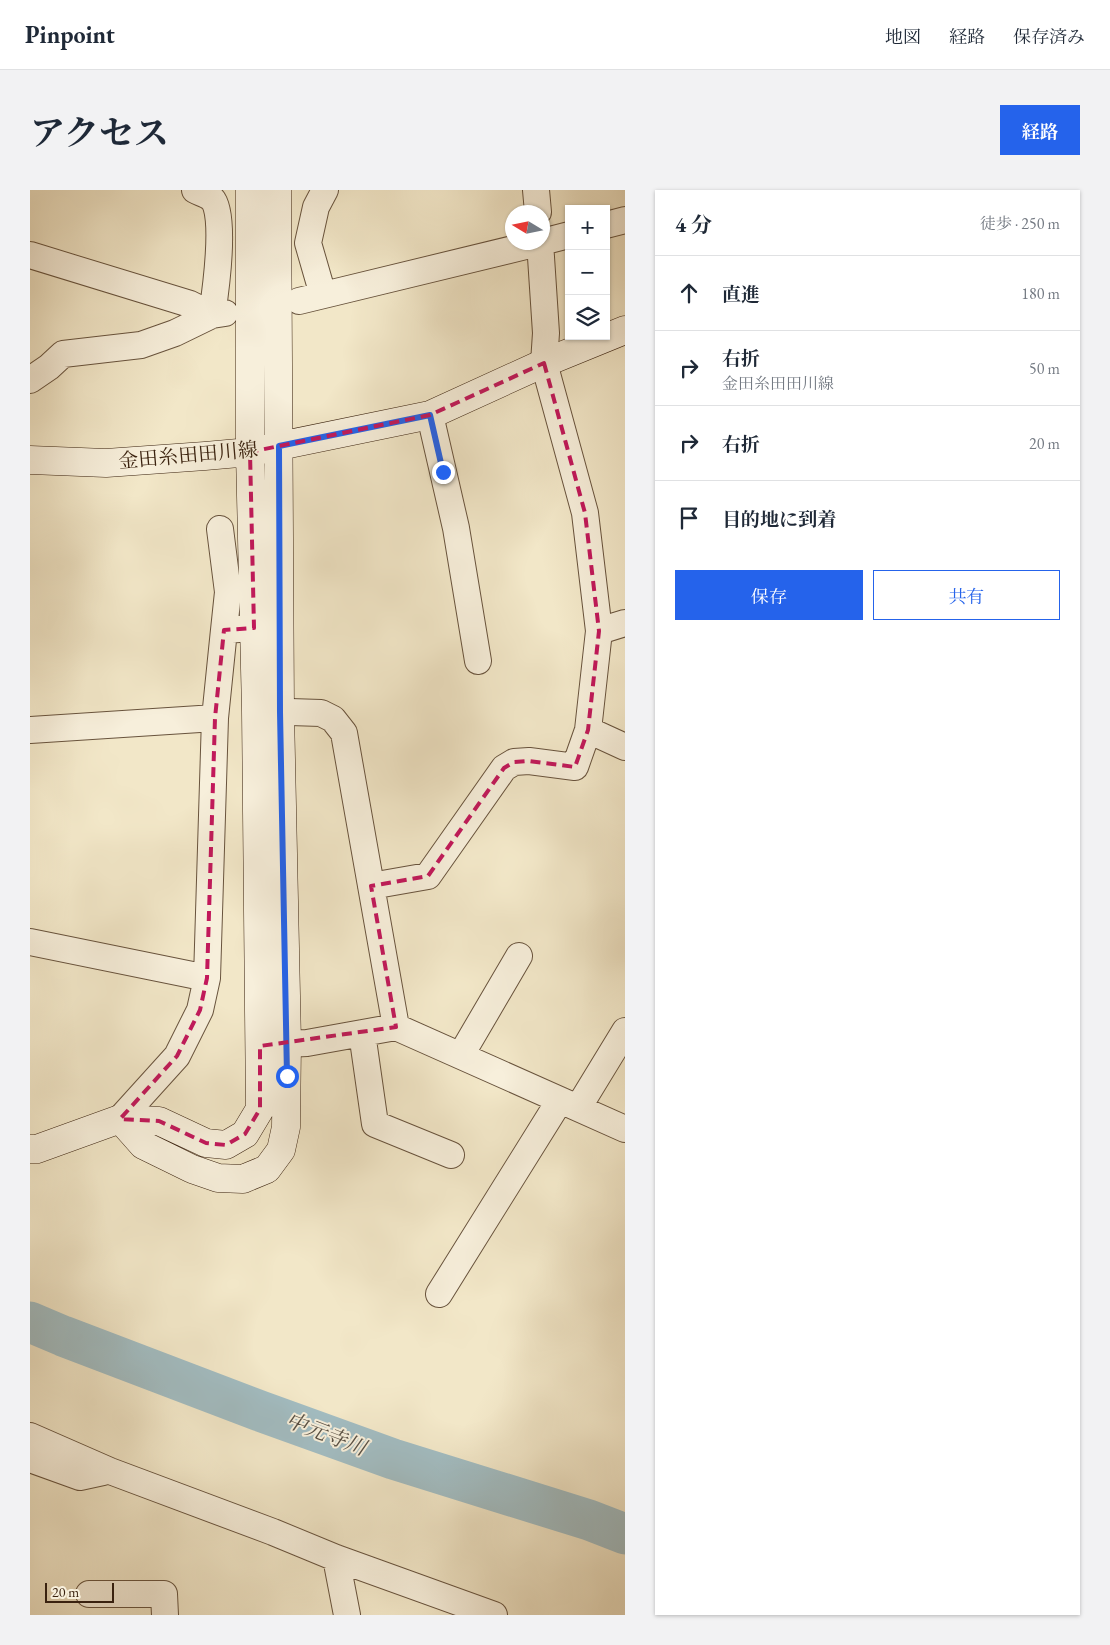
<!DOCTYPE html>
<html lang="ja">
<head>
<meta charset="utf-8">
<style>
	:root { --surface:#fff; --page:#f2f2f3; --text:#1f2937; --muted:#747a83; --line:#e0e1e3; --accent:#2563eb }
	body { margin:0; font-family:"EB Garamond","Noto Serif JP",serif; background:var(--page); color:var(--text) }
	.controls { position:absolute; right:15px; top:15px; display:grid; overflow:hidden; border-radius:0px; box-shadow:0 1px 4px #0004 }
	.controls button { width:45px; height:45px; display:grid; place-items:center; padding:0; border:0; border-bottom:1px solid var(--line); background:var(--surface); color:var(--text); font:25px sans-serif }
	.compass { position:absolute; left:475px; top:15px; width:45px; height:45px; border-radius:50%; background:var(--surface); box-shadow:0 1px 4px #0004; rotate:280deg }
	.scale { position:absolute; left:15px; bottom:12px; width:69px; box-sizing:border-box; padding-left:5px; border:2px solid #3a220f; border-top:0; font-size:14px; line-height:18px; white-space:nowrap; color:#3a220f; -webkit-text-stroke:4px #f7efdb; paint-order:stroke }
	.stop { position:absolute; width:15px; height:15px; margin:-11px; border:4px solid #2563eb; border-radius:50%; background:#fff }
	.stop.end { background:#2563eb; border-color:#fff; box-shadow:0 1px 5px #0008 }
	.list { margin:0; padding:0; list-style:none }
	h2 { display:flex; justify-content:space-between; align-items:center; height:65px; margin:0; padding:0 20px; font-size:21px }
	h2 small { font-size:16px; font-weight:400; color:var(--muted) }
	.list li { display:grid; grid-template-columns:32px 1fr auto; gap:15px; align-items:center; box-sizing:border-box; height:75px; padding:0 20px; border-top:1px solid var(--line) }
	.list b { display:block; font-size:19px; white-space:nowrap }
	.list p { margin:0; font-size:16px; white-space:nowrap; color:var(--muted) }
	.list em { font-size:16px; font-style:normal; color:var(--muted) }
	.actions { display:flex; gap:10px; padding:15px 20px }
	.actions a { flex:1; padding:11px 0; border:1px solid var(--accent); border-radius:0px; text-align:center; font-size:18px; color:var(--accent) }
	.actions .main { background:var(--accent); color:#fff }
	.icon { flex:none; width:28px; height:28px; fill:none; stroke:currentColor; stroke-width:2; stroke-linecap:round; stroke-linejoin:round }
	.map { position:relative; flex:none; width:595px; height:1425px; overflow:hidden; border-radius:0px }
	header { display:flex; align-items:center; gap:30px; box-sizing:border-box; height:70px; padding:0 25px; background:var(--surface); border-bottom:1px solid var(--line) }
	header strong { font-size:24px }
	nav { display:flex; gap:28px; margin-inline-start:auto; font-size:18px }
	.intro { display:flex; align-items:center; justify-content:space-between; box-sizing:border-box; height:120px; padding:0 30px }
	h1 { margin:0; font-size:35px }
	.button { padding:12px 22px; border-radius:0px; background:var(--accent); color:#fff; font-size:18px; font-weight:700 }
	main { display:flex; gap:30px; padding:0 30px }
	aside { flex:1; background:var(--surface); border-radius:0px; box-shadow:0 1px 4px #0004 }
	.map>svg:first-child { display:block }
</style>
</head>
<body>
<header>
<strong>Pinpoint</strong>
<nav><a>地図</a><a>経路</a><a>保存済み</a></nav>
</header>
<div class="intro"><h1>アクセス</h1><a class="button">経路</a></div>
<main>
<div class="map">
<svg width="595" height="1425" viewBox="0 0 595 1425">
	<rect width="100%" height="100%" fill="#f2e7c8"/>
	<filter id="stains"><feTurbulence type="fractalNoise" baseFrequency=".004" numOctaves="4"/><feColorMatrix values="0 0 0 0 .2 0 0 0 0 .09 0 0 0 0 .02 0 0 0 .5 -.17"/></filter>
	<radialGradient id="worn" r=".72"><stop offset=".6" stop-color="#630" stop-opacity="0"/><stop offset="1" stop-color="#630" stop-opacity=".3"/></radialGradient>
	<g fill="none" stroke-linecap="round" stroke-linejoin="round">
		<path stroke="#a2bcc1" stroke-width="41" d="M0,1132L33,1146L230,1221L363,1269L559,1330L595,1344"/>
		<g stroke="#68533d" stroke-width="28">
			<path id="street" d="M165,0C170,3 178,5 182,9C197,22 185,105 182,125
				M506,0L508,22
				M576,35L595,30
				M512,52L539,45
				M0,65L160,114L182,125
				M293,105L278,53L286,17L295,0
				M269,111L512,52
				M0,190L19,177L33,164L111,155L145,143L182,125L195,123
				M400,225L426,338L448,471
				M190,339L198,402L194,440
				M569,441L595,433
				M229,521L291,523L303,529L314,543L366,837
				M0,540L185,528
				M558,540L595,557
				M341,696L398,686L474,578L484,572L499,571L545,577L558,540L569,441L555,323L514,173L516,143L510,52
				M0,752L177,788
				M332,843L345,934L421,965
				M235,855L277,853L366,837L595,939
				M431,865L489,766
				M548,918L595,841
				M90,929L147,866L170,820L177,788L185,528L194,440L224,438
				M409,1104L530,910
				M0,1246L80,1281L243,1342L306,1368L464,1425
				M0,1269L50,1287L73,1282
				M306,1368L317,1425
				M59,1404H134L135,1425"/>
		</g>
		<g stroke="#3a220f" stroke-width="29">
			<path id="secondary" d="M0,270L76,273L175,266L220,262L400,225L514,173L595,140
				M90,929L113,955L162,979L188,988L213,989L237,979L251,960L256,937L257,853L250,522L247,0
				M0,959H7L90,929L129,931L176,953L196,955L215,944L230,919L226,521L220,262V0"/>
		</g>
		<use href="#street" stroke="#f7efdb" stroke-width="26"/>
		<use href="#secondary" stroke="#f7efdb" stroke-width="28"/>
	</g>
	<g fill="none" stroke-linecap="round" stroke-linejoin="round">
		<path stroke="#2563eb" stroke-width="6" d="M257,886L250,522L249,256L400,225L413,282"/>
	</g>
	<path fill="none" stroke="#c2185b" stroke-width="4" stroke-dasharray="10 6" stroke-linejoin="round" d="M514,173L555,323L569,441L558,540L545,577L499,571L484,572L474,578L398,686L341,696L366,837L230,856V919L215,944L196,955L176,953L129,931L90,929L147,866L170,820L177,788L185,528L194,440L224,438L220,262L400,225Z"/>
	<g text-anchor="middle" stroke-width="4" stroke-linejoin="round" paint-order="stroke">
		<g font-size="20" fill="#3a220f" stroke="#f7efdb">
			<text transform="translate(158 265) rotate(-5)" y="7">金田糸田田川線</text>
		</g>
		<g font-size="21" font-style="italic" fill="#595044" stroke="#f7efdb">
			<text transform="translate(296 1244) rotate(21)" y="7">中元寺川</text>
		</g>
	</g>
	<rect width="100%" height="100%" filter="url(#stains)"/>
	<rect width="100%" height="100%" fill="url(#worn)"/>
</svg>
<div class="controls">
<button>+</button>
<button>−</button>
<button><svg class="icon" aria-label="layers" viewBox="0 0 24 24"><path d="M12 4l9 5-9 5-9-5zM3 14l9 5 9-5"/></svg></button>
</div>
<svg class="compass" viewBox="-18 -18 36 36"><path d="M0-13l5 13h-10z" fill="#e53935"/><path d="M0 13l5-13h-10z" fill="#747a83"/></svg>
<div class="scale">20 m</div>
<div class="stop" style="left:257px;top:886px"></div>
<div class="stop end" style="left:413px;top:282px"></div>
</div>
<aside>
<h2>4 分<small>徒歩 · 250 m</small></h2>
<ul class="list">
<li><svg class="icon" aria-label="ahead" viewBox="0 0 24 24"><path d="M12 20V5M6 11l6-6 6 6"/></svg><div><b>直進</b></div><em>180 m</em></li>
<li><svg class="icon" aria-label="right" viewBox="0 0 24 24"><path d="M7 20v-9h11M14 6l5 5-5 5"/></svg><div><b>右折</b><p>金田糸田田川線</p></div><em>50 m</em></li>
<li><svg class="icon" aria-label="right" viewBox="0 0 24 24"><path d="M7 20v-9h11M14 6l5 5-5 5"/></svg><div><b>右折</b></div><em>20 m</em></li>
<li><svg class="icon" aria-label="arrive" viewBox="0 0 24 24"><path d="M6 21V4h12l-3 4 3 4H6"/></svg><div><b>目的地に到着</b></div></li>
</ul>
<div class="actions"><a class="main">保存</a><a>共有</a></div>
</aside>
</main>
</body>
</html>
